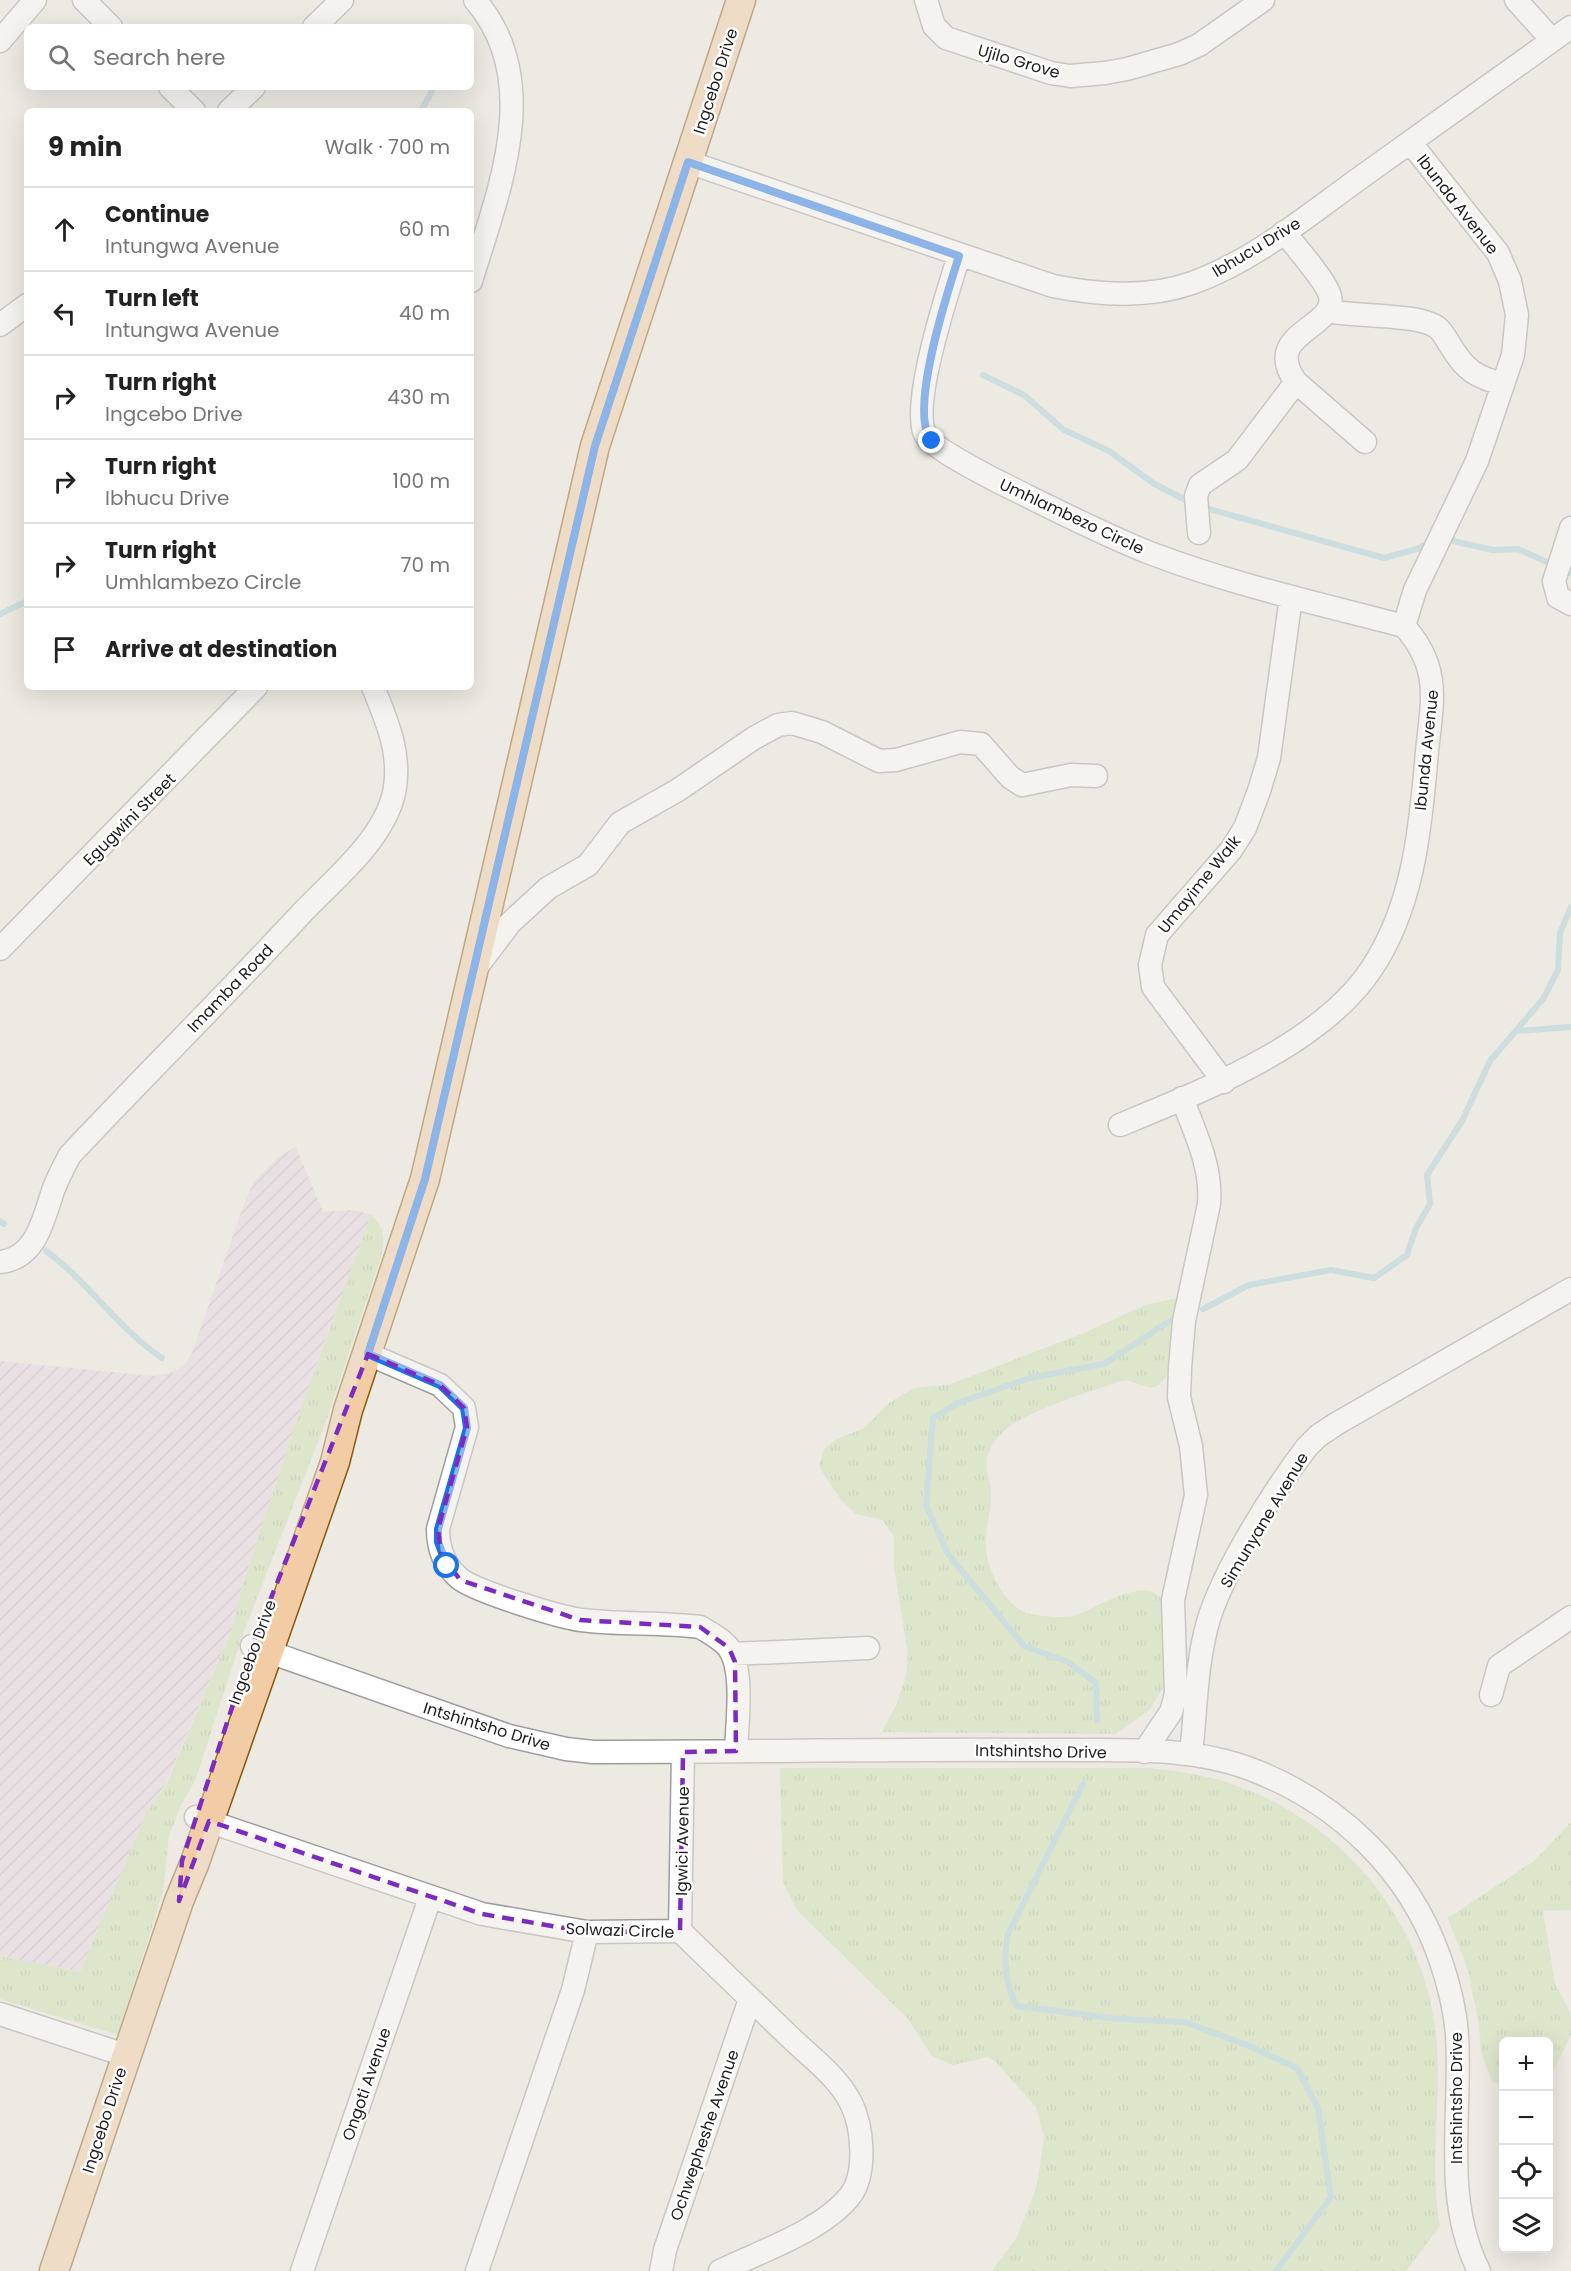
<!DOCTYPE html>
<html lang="en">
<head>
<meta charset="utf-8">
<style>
	:root { --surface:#fff; --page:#f6f6f6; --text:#222; --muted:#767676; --line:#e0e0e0 }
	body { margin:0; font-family:Poppins,sans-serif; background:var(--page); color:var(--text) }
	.controls { position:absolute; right:18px; bottom:18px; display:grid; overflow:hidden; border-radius:9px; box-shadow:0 6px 24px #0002 }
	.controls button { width:54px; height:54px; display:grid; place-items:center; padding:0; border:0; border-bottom:2px solid var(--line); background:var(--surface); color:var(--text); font:30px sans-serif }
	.stop { position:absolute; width:18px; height:18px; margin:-14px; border:4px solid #1a73e8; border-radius:50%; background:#fff }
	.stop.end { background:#1a73e8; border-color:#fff; box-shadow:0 2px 6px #0008 }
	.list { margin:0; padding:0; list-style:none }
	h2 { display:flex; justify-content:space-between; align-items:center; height:78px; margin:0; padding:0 24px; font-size:26px }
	h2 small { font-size:20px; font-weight:400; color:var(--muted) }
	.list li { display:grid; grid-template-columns:39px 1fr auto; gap:18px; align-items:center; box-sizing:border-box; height:84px; padding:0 24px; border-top:2px solid var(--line) }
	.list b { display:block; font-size:22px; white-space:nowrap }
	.list p { margin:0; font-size:20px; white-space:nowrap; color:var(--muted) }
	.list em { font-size:20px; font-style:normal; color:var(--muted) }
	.icon { flex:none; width:33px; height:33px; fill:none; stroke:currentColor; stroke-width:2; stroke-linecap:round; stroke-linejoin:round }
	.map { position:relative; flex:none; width:1571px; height:2271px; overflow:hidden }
	.search { position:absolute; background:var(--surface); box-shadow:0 6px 24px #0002; left:24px; top:24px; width:450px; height:66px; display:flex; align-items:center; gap:15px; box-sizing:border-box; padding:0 21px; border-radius:9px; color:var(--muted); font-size:22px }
	.panel { position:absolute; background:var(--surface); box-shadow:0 6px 24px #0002; left:24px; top:108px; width:450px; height:582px; border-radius:9px }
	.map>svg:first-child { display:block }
</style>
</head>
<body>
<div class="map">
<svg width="1571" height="2271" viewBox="0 0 1571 2271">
	<defs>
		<pattern id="industrial-furrows" width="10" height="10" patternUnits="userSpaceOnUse" patternTransform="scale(1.5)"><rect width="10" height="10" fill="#e5d6e3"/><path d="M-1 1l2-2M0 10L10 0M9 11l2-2" fill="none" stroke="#c4b7c2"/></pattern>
		<pattern id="grass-tufts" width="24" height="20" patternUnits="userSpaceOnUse" patternTransform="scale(1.5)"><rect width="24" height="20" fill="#cae2ae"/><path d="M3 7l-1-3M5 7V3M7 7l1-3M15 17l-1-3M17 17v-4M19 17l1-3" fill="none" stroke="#adc195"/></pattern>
	</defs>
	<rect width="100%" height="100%" fill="#ede9e3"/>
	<path fill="url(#industrial-furrows)" d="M296,1147L323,1212L352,1210L371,1214L296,1422L242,1587L231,1631L165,1785L146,1813L80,1972L0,1956V1361L154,1376L174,1372L186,1363L192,1353L245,1201L254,1182L281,1155Z"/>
	<path fill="url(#grass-tufts)" d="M371,1214C384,1228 386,1239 381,1257L328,1416L243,1634L195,1781L181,1805L169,1836L163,1892L118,2035L0,1999V1956L80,1972L146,1813L166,1785L231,1631L242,1587L296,1422Z
		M1177,1298C1175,1321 1180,1385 1150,1388L1127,1380L1121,1381C1087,1393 1050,1403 1018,1421C1004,1429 994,1439 988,1454C983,1466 991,1481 991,1494C992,1512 984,1531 986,1549C988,1571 1006,1609 1030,1614C1043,1616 1063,1619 1076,1615C1096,1609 1147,1573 1163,1601L1167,1682L1149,1710L1116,1734L882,1732L897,1703L906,1676L908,1654L894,1567V1537L883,1520L856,1514L841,1500L821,1470L820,1463L824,1449L835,1440L864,1428L890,1402L915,1388L951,1384L1084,1333L1145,1305Z
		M780,1768H1148C1179,1771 1209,1775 1237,1786C1347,1825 1429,1928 1437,2045C1441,2105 1429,2166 1440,2226L1406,2271H992L1017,2237L1037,2185L1044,2138L1036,2107L994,2060L987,2057L953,2065L932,2056L908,2019L797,1910L783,1882Z
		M1571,1822V1910L1543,1911L1555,1983L1571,2014V2035L1553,2072L1549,2073L1548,2042H1504L1503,2081L1493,2083L1481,2053L1479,2025L1468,1970L1448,1918L1533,1862Z"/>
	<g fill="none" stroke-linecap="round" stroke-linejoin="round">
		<path stroke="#a8ced6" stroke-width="6" d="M421,111L434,87
			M983,375L1024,395L1064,430L1109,451L1153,483L1193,504
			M1202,507L1384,558L1417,549L1429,543
			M1444,539L1493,550L1518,549L1571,573
			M0,614L27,601
			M1516,1031L1571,1027
			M0,1221L4,1224
			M46,1251C89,1282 117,1328 162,1358
			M1203,1309L1249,1285L1331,1270L1374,1278L1407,1255L1416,1228L1430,1204L1427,1175L1462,1121L1490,1061L1543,999L1558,970L1560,933L1571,907
			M1097,1720L1096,1683L1068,1662L1024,1646L948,1554L926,1505L933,1418L958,1403L1030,1378L1104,1364L1176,1317
			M1083,1784L1008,1934C1003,1959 1004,1983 1017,2006L1119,2019L1185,2022L1249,2046L1297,2068L1318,2108L1331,2197L1276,2271"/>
		<g stroke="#9e9e9e" stroke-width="25">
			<path id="minor" d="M84,0L111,27
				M926,0L934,26L946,38L1051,73L1070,76L1105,73L1127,69L1179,54L1199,45L1263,0
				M1516,0L1552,40
				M314,27L342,0
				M0,41L35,0
				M170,87L194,111
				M229,111L254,87
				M688,162L1053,286C1098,295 1147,299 1192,283C1251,262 1302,220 1353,183C1426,131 1498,79 1571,27
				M1284,232C1295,246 1327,282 1330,296C1338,328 1260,333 1296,382L1365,442
				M959,256C948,290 911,404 925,434C932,448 982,473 997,481C1048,506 1097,532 1150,553C1231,584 1320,604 1404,626
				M471,281C498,192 545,81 475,0
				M1327,311C1354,317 1422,313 1439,329C1444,334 1448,342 1452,348C1466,371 1477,377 1502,384
				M0,325L27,305
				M1571,528L1554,581L1558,597L1571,604
				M1199,533L1196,496L1200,485L1237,460L1296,382
				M1404,626L1415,590L1477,461L1513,355L1517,315L1510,281L1498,253L1410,142
				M0,949L256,687
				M476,968L510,923L548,888L588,865L620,823L678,790L754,738L778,725L792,723L822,732L879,761L896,760L960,742L981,744L1010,777L1022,785L1071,775L1096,776
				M1224,1082L1153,987L1150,965L1157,935L1231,850L1245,828L1259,791L1269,758L1291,597
				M1120,1125C1202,1091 1322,1045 1372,968C1412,908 1420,833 1426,763C1430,707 1445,672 1404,626
				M0,1262C35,1259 43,1221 52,1194C56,1181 63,1168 70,1155C146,1074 225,996 300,915C333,880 383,841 394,793C402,755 387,721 373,687
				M368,1354L440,1385L464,1408L467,1427L438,1529C438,1549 444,1565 459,1578C474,1591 559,1617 581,1620C620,1625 661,1622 700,1627C710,1633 724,1640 730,1650C744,1673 737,1724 736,1751
				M252,1646L509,1736L566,1749L593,1752C742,1752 892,1749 1041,1750C1110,1751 1187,1744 1253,1770C1338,1803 1408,1869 1439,1956C1448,1981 1455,2008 1457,2035C1462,2115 1442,2197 1479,2271
				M732,1654L868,1648
				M1491,1695L1499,1666L1571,1617
				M1144,1752L1171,1712L1176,1694L1173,1600L1196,1495L1191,1446L1179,1397L1180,1368L1184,1321L1209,1204C1212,1166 1195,1133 1182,1098
				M1191,1754C1196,1710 1196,1664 1208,1622C1223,1571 1274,1490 1307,1447L1318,1436L1336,1424L1571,1289
				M196,1817L482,1914L587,1932L680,1931C717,1967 755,2003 792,2039C813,2059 838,2077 851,2103C863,2127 867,2174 850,2196C822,2231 759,2252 720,2271
				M680,1931L683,1752
				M0,2014L125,2055
				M302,2271L430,1898
				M477,2271L573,1990L587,1932
				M661,2271L665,2250L750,1999"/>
		</g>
		<g stroke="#86590f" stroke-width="31">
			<path id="major" d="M54,2271L179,1901L195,1862L335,1462L348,1410L425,1179L595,446L741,0"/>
		</g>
		<use href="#minor" stroke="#fff" stroke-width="22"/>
		<use href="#major" stroke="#f2cca4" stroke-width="28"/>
	</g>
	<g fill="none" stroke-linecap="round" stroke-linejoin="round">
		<path stroke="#1a73e8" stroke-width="8" d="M447,1566L438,1542V1529L467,1428L464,1408L440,1385L368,1354L425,1179L595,446L688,162L959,256C948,291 907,414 932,441"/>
	</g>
	<path d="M0 0H1571V2271H0ZM368,1354L440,1385L464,1408L467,1427L438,1529L441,1553L460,1580L580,1620L700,1627L729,1648L735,1662L736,1751L683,1752L680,1931L587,1932L482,1914L209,1821L179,1901L182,1861L252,1646Z" fill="#ede9e3" fill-opacity=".55" fill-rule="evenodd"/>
	<path fill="none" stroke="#7b2cbf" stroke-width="4.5" stroke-dasharray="12 8" stroke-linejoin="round" d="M368,1354L440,1385L464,1408L467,1427L438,1529L441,1553L460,1580L580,1620L700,1627L729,1648L735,1662L736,1751L683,1752L680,1931L587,1932L482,1914L209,1821L179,1901L182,1861L252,1646Z"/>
	<g text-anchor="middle" stroke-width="5" stroke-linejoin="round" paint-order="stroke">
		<g font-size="16" fill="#1d1d1d" stroke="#fff">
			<text transform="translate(1019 61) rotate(16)" y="6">Ujilo Grove</text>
			<text transform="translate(715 81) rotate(-72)" y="6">Ingcebo Drive</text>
			<text transform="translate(1458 204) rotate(52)" y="6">Ibunda Avenue</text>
			<text transform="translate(1256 247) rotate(-31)" y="6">Ibhucu Drive</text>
			<text transform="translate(1072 516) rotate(25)" y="6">Umhlambezo Circle</text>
			<text transform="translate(1426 750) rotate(-84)" y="6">Ibunda Avenue</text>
			<text transform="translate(129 819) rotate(-45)" y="6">Egugwini Street</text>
			<text transform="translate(1199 884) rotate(-51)" y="6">Umayime Walk</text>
			<text transform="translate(230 988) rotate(-46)" y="6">Imamba Road</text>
			<text transform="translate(1264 1520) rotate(-59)" y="6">Simunyane Avenue</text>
			<text transform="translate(252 1652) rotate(-70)" y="6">Ingcebo Drive</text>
			<text transform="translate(487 1726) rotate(17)" y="6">Intshintsho Drive</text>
			<text transform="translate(1041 1751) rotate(1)" y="6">Intshintsho Drive</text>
			<text transform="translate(682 1841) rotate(-89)" y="6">Igwici Avenue</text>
			<text transform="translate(620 1930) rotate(2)" y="6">Solwazi Circle</text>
			<text transform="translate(366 2084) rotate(-71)" y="6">Ongoti Avenue</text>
			<text transform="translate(1456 2098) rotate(-90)" y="6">Intshintsho Drive</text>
			<text transform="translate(104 2120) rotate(-72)" y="6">Ingcebo Drive</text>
			<text transform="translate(704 2135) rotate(-71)" y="6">Ochwepheshe Avenue</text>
		</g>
	</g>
</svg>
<div class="controls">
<button>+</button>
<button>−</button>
<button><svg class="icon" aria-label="locate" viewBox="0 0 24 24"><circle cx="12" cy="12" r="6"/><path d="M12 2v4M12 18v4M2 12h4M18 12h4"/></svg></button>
<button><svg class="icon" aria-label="layers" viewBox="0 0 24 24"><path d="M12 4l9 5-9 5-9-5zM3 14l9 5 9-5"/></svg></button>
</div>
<div class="stop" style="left:447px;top:1566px"></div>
<div class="stop end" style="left:932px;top:441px"></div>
<div class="search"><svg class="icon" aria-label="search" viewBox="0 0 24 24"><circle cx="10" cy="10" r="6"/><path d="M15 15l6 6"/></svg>Search here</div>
<section class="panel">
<h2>9 min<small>Walk · 700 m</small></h2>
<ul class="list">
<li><svg class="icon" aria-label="ahead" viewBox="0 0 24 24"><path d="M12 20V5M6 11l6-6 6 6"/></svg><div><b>Continue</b><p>Intungwa Avenue</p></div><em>60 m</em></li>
<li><svg class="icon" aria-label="left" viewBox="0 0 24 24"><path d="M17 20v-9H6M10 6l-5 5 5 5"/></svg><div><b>Turn left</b><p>Intungwa Avenue</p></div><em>40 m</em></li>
<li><svg class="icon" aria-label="right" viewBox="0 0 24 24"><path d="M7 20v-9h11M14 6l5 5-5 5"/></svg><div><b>Turn right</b><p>Ingcebo Drive</p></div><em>430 m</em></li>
<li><svg class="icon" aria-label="right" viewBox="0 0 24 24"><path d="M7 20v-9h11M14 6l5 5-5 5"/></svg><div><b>Turn right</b><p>Ibhucu Drive</p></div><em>100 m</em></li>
<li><svg class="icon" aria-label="right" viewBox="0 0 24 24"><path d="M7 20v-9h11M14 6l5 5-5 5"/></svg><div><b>Turn right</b><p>Umhlambezo Circle</p></div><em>70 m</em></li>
<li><svg class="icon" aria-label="arrive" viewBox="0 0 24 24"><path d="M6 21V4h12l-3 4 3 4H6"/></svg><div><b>Arrive at destination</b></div></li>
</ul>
</section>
</div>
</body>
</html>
